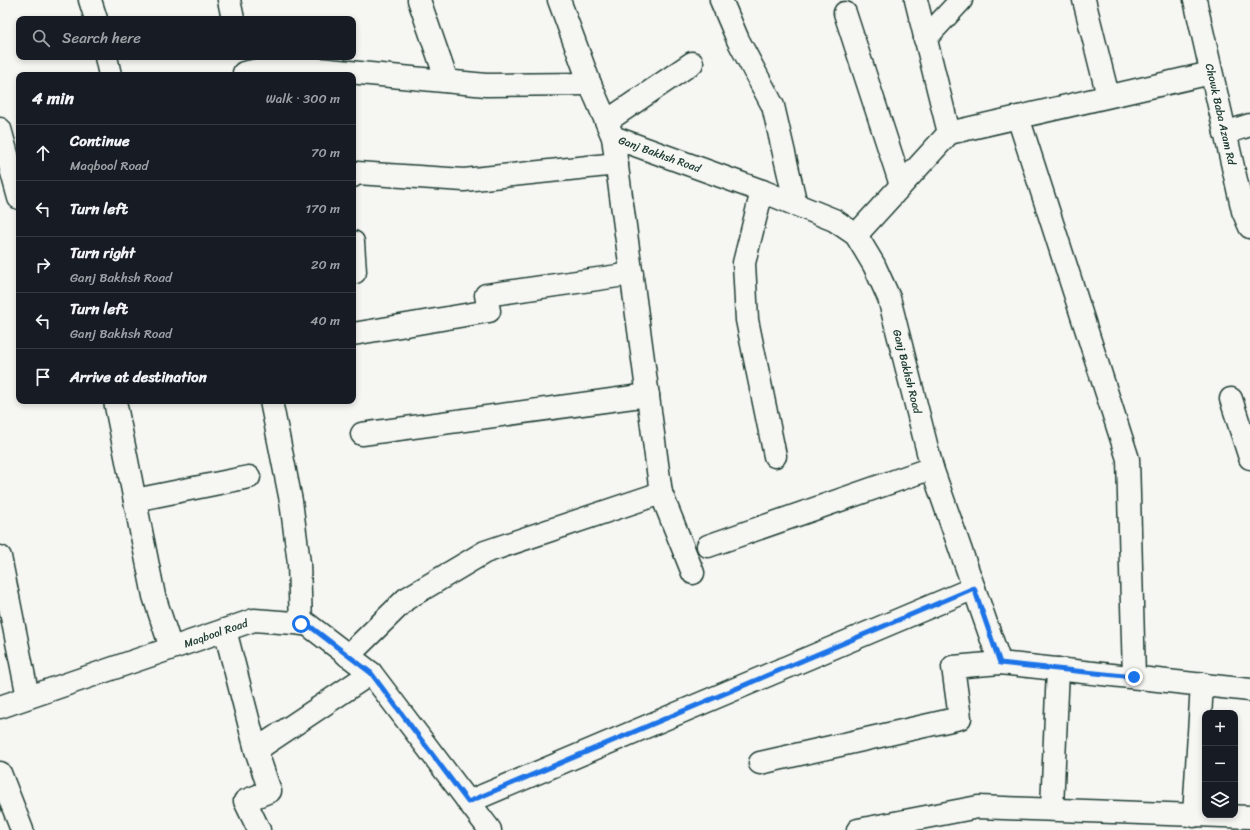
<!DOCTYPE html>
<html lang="en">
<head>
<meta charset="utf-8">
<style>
	:root { --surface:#171b24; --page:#20242c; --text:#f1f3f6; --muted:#9ea1a6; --line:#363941 }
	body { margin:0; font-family:Sriracha,sans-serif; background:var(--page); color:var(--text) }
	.controls { position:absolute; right:12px; bottom:12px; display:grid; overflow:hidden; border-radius:8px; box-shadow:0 2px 6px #0003 }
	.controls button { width:36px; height:36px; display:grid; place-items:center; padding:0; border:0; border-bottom:1px solid var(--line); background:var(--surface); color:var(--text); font:20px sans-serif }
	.stop { position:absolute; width:12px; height:12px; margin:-9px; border:3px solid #1a73e8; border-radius:50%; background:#fff }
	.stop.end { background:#1a73e8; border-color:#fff; box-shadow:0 1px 4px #0008 }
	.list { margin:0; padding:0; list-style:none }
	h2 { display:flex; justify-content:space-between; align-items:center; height:52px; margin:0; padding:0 16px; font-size:17px }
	h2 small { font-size:13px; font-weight:400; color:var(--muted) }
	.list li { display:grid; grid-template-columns:26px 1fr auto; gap:12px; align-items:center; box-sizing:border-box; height:56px; padding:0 16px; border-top:1px solid var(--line) }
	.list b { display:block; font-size:15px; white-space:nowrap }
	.list p { margin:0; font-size:13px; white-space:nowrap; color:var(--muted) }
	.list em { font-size:13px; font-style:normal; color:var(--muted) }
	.icon { flex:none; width:22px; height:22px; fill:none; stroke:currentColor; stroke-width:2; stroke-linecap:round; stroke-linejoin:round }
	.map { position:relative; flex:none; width:1250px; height:830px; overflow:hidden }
	.search { position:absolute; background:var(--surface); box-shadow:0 2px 6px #0003; left:16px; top:16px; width:340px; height:44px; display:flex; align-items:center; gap:10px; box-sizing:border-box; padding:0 14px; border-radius:8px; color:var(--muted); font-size:15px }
	.panel { position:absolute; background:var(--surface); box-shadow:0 2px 6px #0003; left:16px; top:72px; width:340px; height:332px; border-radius:8px }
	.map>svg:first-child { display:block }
</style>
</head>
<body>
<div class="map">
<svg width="1250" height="830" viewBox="0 0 1250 830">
	<rect width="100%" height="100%" fill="#f6f6f2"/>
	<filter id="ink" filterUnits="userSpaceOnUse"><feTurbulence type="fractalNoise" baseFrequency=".025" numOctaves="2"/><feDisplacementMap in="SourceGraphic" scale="8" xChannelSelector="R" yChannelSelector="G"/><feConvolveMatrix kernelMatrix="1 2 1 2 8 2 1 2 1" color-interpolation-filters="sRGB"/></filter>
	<g filter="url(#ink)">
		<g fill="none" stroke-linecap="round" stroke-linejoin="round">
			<g stroke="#1f3d34" stroke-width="25">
				<g id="minor">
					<path d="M90,0L96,19"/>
					<path d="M229,0L233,19"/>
					<path d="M419,0L447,81"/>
					<path id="s1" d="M559,0L590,84L613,137L762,191L834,220L856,235L874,265L889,298L932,468L1000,663L1250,690"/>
					<path d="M721,0L738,40L773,106L796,205"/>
					<path d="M1084,0L1108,96"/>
					<path id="s2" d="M1195,0L1243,211L1250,227"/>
					<path d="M845,13L901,185"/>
					<path d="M925,39L961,0"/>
					<path d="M106,57L110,75"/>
					<path d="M245,75L244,73L271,67L307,68L486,85L590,84"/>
					<path d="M1018,117L1128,459L1134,677"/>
					<path d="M607,121L692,63"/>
					<path d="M0,129L19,198"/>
					<path d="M949,133L1211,73"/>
					<path d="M1225,133L1250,125"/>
					<path d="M613,137L661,493L693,573"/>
					<path d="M353,176L357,173L464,180L617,164"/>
					<path d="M762,191L744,263L747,320L775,456"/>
					<path d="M856,235L949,133L916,0"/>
					<path d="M353,242L355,272"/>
					<path d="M353,334L489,311L486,295L632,274"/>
					<path d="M1231,399L1250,458"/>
					<path d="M115,401L154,596L171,648"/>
					<path d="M271,401L291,501L299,563L301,624"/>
					<path d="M362,434L648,395"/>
					<path d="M135,500L249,477"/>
					<path d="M708,546L932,468"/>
					<path d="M0,557L28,697"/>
					<path d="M225,630L256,750L371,673"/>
					<path d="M348,656L406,599L485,552L661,493"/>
					<path id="s3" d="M0,707L254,620L307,624L371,673L490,830"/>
					<path d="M256,750L270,791L245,801L259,830"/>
					<path d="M760,763L960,718L953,667L1000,663"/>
					<path d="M0,773L22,830"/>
					<path d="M468,802L974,588"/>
					<path d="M1052,808L1058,669"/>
					<path d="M1194,816L1202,684"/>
					<path d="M858,830L978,807L1250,817"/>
				</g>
			</g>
			<use href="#minor" stroke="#f6f6f2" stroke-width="22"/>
		</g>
	</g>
	<g fill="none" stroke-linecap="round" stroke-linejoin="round" filter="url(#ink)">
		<path stroke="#1a73e8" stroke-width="5" d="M301,624H307L371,673L468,802L974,588L1000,663L1134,677"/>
	</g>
	<g text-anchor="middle" stroke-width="3" stroke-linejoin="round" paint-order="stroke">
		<g font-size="11" fill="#1f3d34" stroke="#f6f6f2">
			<text dy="4" stroke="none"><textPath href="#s2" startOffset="117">Chowk Baba Azam Rd</textPath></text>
			<text dy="4" stroke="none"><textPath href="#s1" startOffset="197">Ganj Bakhsh Road</textPath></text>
			<text dy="4" stroke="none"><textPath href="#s1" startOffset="557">Ganj Bakhsh Road</textPath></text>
			<text dy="4" stroke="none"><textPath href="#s3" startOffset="228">Maqbool Road</textPath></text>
		</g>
	</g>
</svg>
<div class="controls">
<button>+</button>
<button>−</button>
<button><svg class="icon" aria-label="layers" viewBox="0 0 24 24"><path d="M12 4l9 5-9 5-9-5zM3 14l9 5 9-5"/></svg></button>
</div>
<div class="stop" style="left:301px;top:624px"></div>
<div class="stop end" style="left:1134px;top:677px"></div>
<div class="search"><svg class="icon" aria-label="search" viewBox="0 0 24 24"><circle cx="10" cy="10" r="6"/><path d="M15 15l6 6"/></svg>Search here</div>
<section class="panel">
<h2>4 min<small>Walk · 300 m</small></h2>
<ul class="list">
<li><svg class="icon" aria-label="ahead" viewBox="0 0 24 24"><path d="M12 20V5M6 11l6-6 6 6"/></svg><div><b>Continue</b><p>Maqbool Road</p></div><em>70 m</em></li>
<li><svg class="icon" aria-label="left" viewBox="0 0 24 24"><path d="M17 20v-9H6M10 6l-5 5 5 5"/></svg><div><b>Turn left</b></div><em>170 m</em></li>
<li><svg class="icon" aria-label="right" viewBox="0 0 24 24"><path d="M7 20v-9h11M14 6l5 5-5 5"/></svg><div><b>Turn right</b><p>Ganj Bakhsh Road</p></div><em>20 m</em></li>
<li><svg class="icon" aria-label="left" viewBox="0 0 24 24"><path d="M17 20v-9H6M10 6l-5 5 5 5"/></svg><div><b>Turn left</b><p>Ganj Bakhsh Road</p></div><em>40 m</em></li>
<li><svg class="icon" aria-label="arrive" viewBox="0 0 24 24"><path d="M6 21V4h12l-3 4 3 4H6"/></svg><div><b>Arrive at destination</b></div></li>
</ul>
</section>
</div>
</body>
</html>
